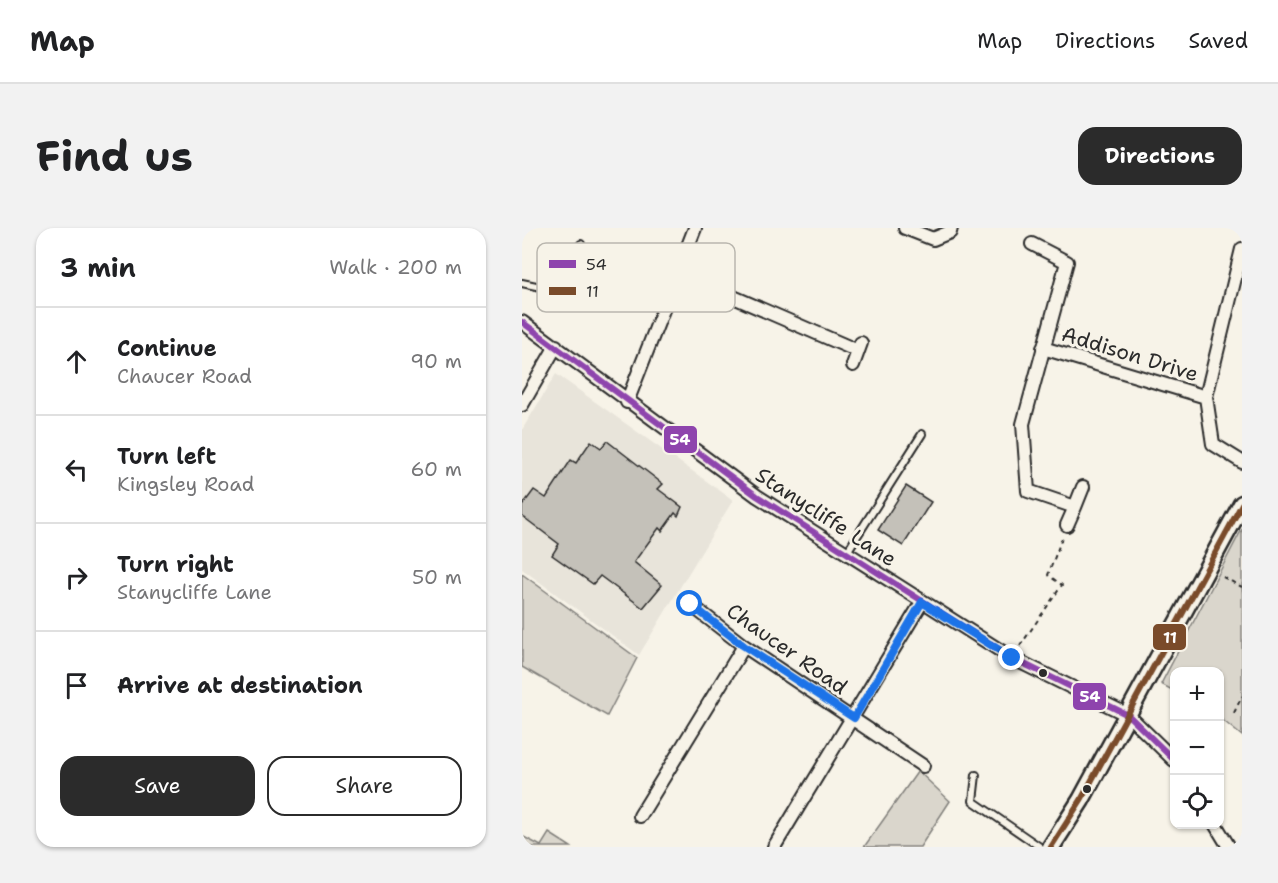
<!DOCTYPE html>
<html lang="en">
<head>
<meta charset="utf-8">
<style>
	:root { --surface:#fff; --page:#f2f2f2; --text:#202124; --muted:#757577; --line:#e0e0e0; --accent:#2b2b2b }
	body { margin:0; font-family:"Shantell Sans",sans-serif; background:var(--page); color:var(--text) }
	.controls { position:absolute; right:18px; bottom:18px; display:grid; overflow:hidden; border-radius:12px; box-shadow:0 2px 4px #0004 }
	.controls button { width:54px; height:54px; display:grid; place-items:center; padding:0; border:0; border-bottom:2px solid var(--line); background:var(--surface); color:var(--text); font:30px sans-serif }
	.stop { position:absolute; width:18px; height:18px; margin:-14px; border:4px solid #1a73e8; border-radius:50%; background:#fff }
	.stop.end { background:#1a73e8; border-color:#fff; box-shadow:0 2px 6px #0008 }
	.list { margin:0; padding:0; list-style:none }
	h2 { display:flex; justify-content:space-between; align-items:center; height:78px; margin:0; padding:0 24px; font-size:26px }
	h2 small { font-size:20px; font-weight:400; color:var(--muted) }
	.list li { display:grid; grid-template-columns:39px 1fr auto; gap:18px; align-items:center; box-sizing:border-box; height:108px; padding:0 24px; border-top:2px solid var(--line) }
	.list b { display:block; font-size:22px; white-space:nowrap }
	.list p { margin:0; font-size:20px; white-space:nowrap; color:var(--muted) }
	.list em { font-size:20px; font-style:normal; color:var(--muted) }
	.actions { display:flex; gap:12px; padding:18px 24px }
	.actions a { flex:1; padding:14px 0; border:2px solid var(--accent); border-radius:18px; text-align:center; font-size:21px; color:var(--accent) }
	.actions .main { background:var(--accent); color:#fff }
	.icon { flex:none; width:33px; height:33px; fill:none; stroke:currentColor; stroke-width:2; stroke-linecap:round; stroke-linejoin:round }
	.map { position:relative; flex:none; width:720px; height:619px; overflow:hidden; border-radius:18px }
	header { display:flex; align-items:center; gap:36px; box-sizing:border-box; height:84px; padding:0 30px; background:var(--surface); border-bottom:2px solid var(--line) }
	header strong { font-size:28px }
	nav { display:flex; gap:33px; margin-inline-start:auto; font-size:21px }
	.intro { display:flex; align-items:center; justify-content:space-between; box-sizing:border-box; height:144px; padding:0 36px }
	h1 { margin:0; font-size:42px }
	.button { padding:15px 27px; border-radius:18px; background:var(--accent); color:#fff; font-size:21px; font-weight:700 }
	main { display:flex; gap:36px; padding:0 36px }
	aside { flex:1; background:var(--surface); border-radius:18px; box-shadow:0 2px 4px #0004 }
	.map>svg:first-child { display:block }
</style>
</head>
<body>
<header>
<strong>Map</strong>
<nav><a>Map</a><a>Directions</a><a>Saved</a></nav>
</header>
<div class="intro"><h1>Find us</h1><a class="button">Directions</a></div>
<main>
<aside>
<h2>3 min<small>Walk · 200 m</small></h2>
<ul class="list">
<li><svg class="icon" aria-label="ahead" viewBox="0 0 24 24"><path d="M12 20V5M6 11l6-6 6 6"/></svg><div><b>Continue</b><p>Chaucer Road</p></div><em>90 m</em></li>
<li><svg class="icon" aria-label="left" viewBox="0 0 24 24"><path d="M17 20v-9H6M10 6l-5 5 5 5"/></svg><div><b>Turn left</b><p>Kingsley Road</p></div><em>60 m</em></li>
<li><svg class="icon" aria-label="right" viewBox="0 0 24 24"><path d="M7 20v-9h11M14 6l5 5-5 5"/></svg><div><b>Turn right</b><p>Stanycliffe Lane</p></div><em>50 m</em></li>
<li><svg class="icon" aria-label="arrive" viewBox="0 0 24 24"><path d="M6 21V4h12l-3 4 3 4H6"/></svg><div><b>Arrive at destination</b></div></li>
</ul>
<div class="actions"><a class="main">Save</a><a>Share</a></div>
</aside>
<div class="map">
<svg width="720" height="619" viewBox="0 0 720 619">
	<rect width="100%" height="100%" fill="#f7f3e8"/>
	<filter id="ink" filterUnits="userSpaceOnUse"><feTurbulence type="fractalNoise" baseFrequency=".0167" numOctaves="2"/><feDisplacementMap in="SourceGraphic" scale="12" xChannelSelector="R" yChannelSelector="G"/><feConvolveMatrix kernelMatrix="1 2 1 2 8 2 1 2 1" color-interpolation-filters="sRGB"/></filter>
	<g filter="url(#ink)">
		<path fill="#e8e4da" d="M34,146L211,272L117,427L0,341V202Z"/>
		<path fill="#dad6cc" stroke="#82807c" stroke-width="1.5" d="M720,301V508L698,490V443H652V463L639,456Z
			M0,346L115,430L85,488L0,439Z
			M396,543L428,573L398,619H342Z
			M27,605L49,619H0V608L19,618Z"/>
		<path fill="#c4c1b9" stroke="#2b2b2b" stroke-width="1.5" d="M69,213L79,220L85,213L141,256L136,261L160,279L156,288L153,285L140,303L137,300L112,334L140,357L121,380L78,348L71,356L30,327L37,316L0,288V278L12,262L24,270L49,232L54,235Z
			M384,258L409,274L381,318L356,302Z"/>
		<g fill="none" stroke-linecap="round" stroke-linejoin="round">
			<g stroke="#2b2b2b" stroke-width="10">
				<path id="lane" d="M0,55L19,59L29,57L59,16
					M325,324L400,206
					M454,547L451,573L518,619"/>
			</g>
			<g stroke="#2b2b2b" stroke-width="16">
				<path id="street" d="M383,0L411,11L428,4L429,0
					M510,16L545,34L501,196L506,263L553,279L545,297
					M720,21L684,169L691,216L720,234
					M156,45L336,123
					M0,94L235,268L490,430L606,487L652,532
					M521,120L684,169
					M331,137L339,115
					M105,174L173,0
					M0,177L34,118
					M553,279L561,259
					M168,376L222,418L401,538
					M118,588L222,418
					M693,596L707,619
					M252,619L400,374"/>
			</g>
			<g stroke="#2b2b2b" stroke-width="21">
				<path id="secondary" d="M529,619L559,572L720,276"/>
			</g>
			<path stroke="#2b2b2b" stroke-width="2" stroke-dasharray="4.5 4.5" stroke-linecap="butt" d="M701,349L720,359
				M498,418L540,357L526,347L540,310
				M712,485L720,468"/>
			<use href="#lane" stroke="#f7f3e8" stroke-width="6"/>
			<use href="#street" stroke="#f7f3e8" stroke-width="12"/>
			<use href="#secondary" stroke="#f7f3e8" stroke-width="16"/>
			<g stroke="#f7f3e8" stroke-width="10">
				<path id="bus-1" d="M0,94L235,268L490,430L606,487L652,532"/>
			</g>
			<g stroke="#f7f3e8" stroke-width="10">
				<path id="bus-2" d="M529,619L559,572L720,276"/>
			</g>
			<use href="#bus-1" stroke="#8e44ad" stroke-width="6"/>
			<use href="#bus-2" stroke="#7a4b2a" stroke-width="6"/>
		</g>
	</g>
	<g fill="none" stroke-linecap="round" stroke-linejoin="round" filter="url(#ink)">
		<path stroke="#1a73e8" stroke-width="8" d="M168,376L222,418L332,490L400,374L490,430"/>
	</g>
	<g fill="#2b2b2b" stroke="#f7f3e8" stroke-width="2">
		<circle cx="521" cy="445" r="5"/>
		<circle cx="565" cy="561" r="5"/>
	</g>
	<g text-anchor="middle" stroke-width="6" stroke-linejoin="round" paint-order="stroke">
		<g font-size="21" fill="#2b2b2b" stroke="#f7f3e8">
			<text transform="translate(608 126) rotate(17)" y="7">Addison Drive</text>
			<text transform="translate(304 289) rotate(33)" y="7">Stanycliffe Lane</text>
			<text transform="translate(265 421) rotate(35)" y="7">Chaucer Road</text>
		</g>
	</g>
	<rect x="15" y="15" width="198" height="69" rx="9" fill="#f7f3e8" stroke="#bab7af" stroke-width="1.5"/>
	<rect x="27" y="32" width="27" height="8" fill="#8e44ad"/>
	<rect x="27" y="59" width="27" height="8" fill="#7a4b2a"/>
	<g font-size="16" fill="#2b2b2b">
		<text x="64" y="42">54</text>
		<text x="64" y="69">11</text>
	</g>
	<g stroke="#f7f3e8" stroke-width="2">
		<rect x="141" y="197" width="35" height="29" rx="6" fill="#8e44ad"/>
		<rect x="630" y="395" width="35" height="28" rx="6" fill="#7a4b2a"/>
		<rect x="550" y="454" width="35" height="29" rx="6" fill="#8e44ad"/>
	</g>
	<g font-size="16" text-anchor="middle" font-weight="bold" fill="#fff">
		<text x="158" y="217">54</text>
		<text x="648" y="415">11</text>
		<text x="568" y="474">54</text>
	</g>
</svg>
<div class="controls">
<button>+</button>
<button>−</button>
<button><svg class="icon" aria-label="locate" viewBox="0 0 24 24"><circle cx="12" cy="12" r="6"/><path d="M12 2v4M12 18v4M2 12h4M18 12h4"/></svg></button>
</div>
<div class="stop" style="left:168px;top:376px"></div>
<div class="stop end" style="left:490px;top:430px"></div>
</div>
</main>
</body>
</html>
